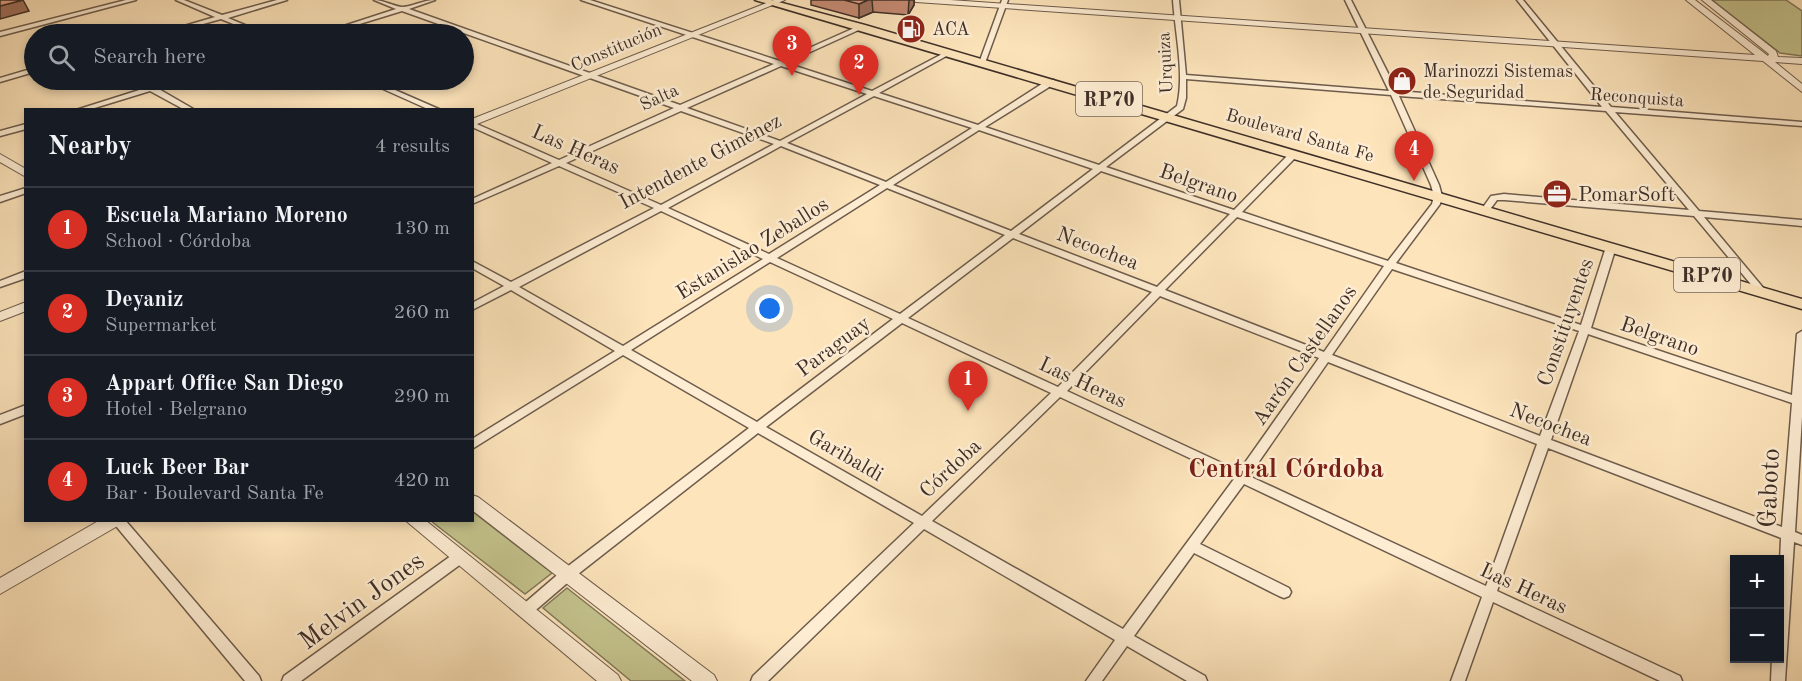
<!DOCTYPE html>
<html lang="en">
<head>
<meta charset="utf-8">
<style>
	:root { --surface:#171b24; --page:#20242c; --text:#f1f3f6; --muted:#9ea1a6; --line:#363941; --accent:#d93025 }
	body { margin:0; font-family:"Old Standard TT",serif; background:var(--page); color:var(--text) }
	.controls { position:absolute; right:18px; bottom:18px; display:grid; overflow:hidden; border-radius:0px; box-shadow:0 3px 9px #0003 }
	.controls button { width:54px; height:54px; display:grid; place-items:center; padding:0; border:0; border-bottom:2px solid var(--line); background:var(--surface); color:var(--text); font:30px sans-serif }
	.you { position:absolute; left:770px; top:309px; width:21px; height:21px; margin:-15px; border:4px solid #fff; border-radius:50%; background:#1a73e8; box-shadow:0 0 0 9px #1a73e833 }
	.badge { display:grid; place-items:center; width:39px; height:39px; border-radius:50%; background:var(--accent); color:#fff; font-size:20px; font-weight:700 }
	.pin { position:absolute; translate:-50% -50px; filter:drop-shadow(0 2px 3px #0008) }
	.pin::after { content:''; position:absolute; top:32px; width:21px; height:18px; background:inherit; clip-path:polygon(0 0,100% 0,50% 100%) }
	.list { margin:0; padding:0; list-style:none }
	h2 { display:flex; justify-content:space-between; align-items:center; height:78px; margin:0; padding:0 24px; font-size:26px }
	h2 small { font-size:20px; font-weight:400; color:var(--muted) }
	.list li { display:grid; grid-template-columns:39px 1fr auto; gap:18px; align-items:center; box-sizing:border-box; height:84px; padding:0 24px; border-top:2px solid var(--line) }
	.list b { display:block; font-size:22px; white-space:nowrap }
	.list p { margin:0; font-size:20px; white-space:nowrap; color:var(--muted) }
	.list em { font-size:20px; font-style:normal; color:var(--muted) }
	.icon { flex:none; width:33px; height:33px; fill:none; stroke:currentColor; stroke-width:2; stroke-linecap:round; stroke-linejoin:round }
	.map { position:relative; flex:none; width:1802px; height:681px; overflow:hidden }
	.search { position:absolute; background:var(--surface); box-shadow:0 3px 9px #0003; left:24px; top:24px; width:450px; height:66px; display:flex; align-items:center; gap:15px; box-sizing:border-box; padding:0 21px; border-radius:33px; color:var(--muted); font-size:22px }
	.panel { position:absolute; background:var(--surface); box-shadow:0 3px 9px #0003; left:24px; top:108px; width:450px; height:414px; border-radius:0px }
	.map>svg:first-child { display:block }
</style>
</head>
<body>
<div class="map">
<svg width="1802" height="681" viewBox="0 0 1802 681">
	<rect width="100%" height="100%" fill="#fde4bb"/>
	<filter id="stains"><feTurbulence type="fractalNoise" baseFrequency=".00333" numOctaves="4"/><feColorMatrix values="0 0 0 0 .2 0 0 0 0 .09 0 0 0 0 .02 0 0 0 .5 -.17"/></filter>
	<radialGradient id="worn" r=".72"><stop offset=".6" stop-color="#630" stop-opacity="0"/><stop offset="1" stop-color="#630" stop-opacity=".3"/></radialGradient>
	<path fill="#c4c38d" stroke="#80785a" stroke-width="1.5" d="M1712,0H1786L1802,11V56L1780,53Z
		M473,512L552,573L525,594L431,521L472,520Z
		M567,588L685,681H631L543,608Z"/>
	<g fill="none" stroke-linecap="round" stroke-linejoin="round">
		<g stroke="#6d5c4c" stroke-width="3">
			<path id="minor" d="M126,0H136L0,36V32Z
				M176,0H184L222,15L277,0H287L228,18L264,33L265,34H258L221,19L167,34H159L160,33L215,17Z
				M374,0C384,0 392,6 402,7C411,7 424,0 435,0L409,9L680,105L774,64L581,0H590L780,61L861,25L863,26V28L786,63L872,91L946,52H950V54L879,93L978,125L1048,80H1054V84L985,127L1099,165L1177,106C1185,74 1175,33 1173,0H1179L1186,75L1389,91L1345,0H1351L1397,91L1602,107L1517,0H1523L1611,107L1802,122V126L1615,112L1699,211L1802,220V226L1704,217L1765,290L1767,292L1762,295L1759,294L1694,216L1504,200H1497L1488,212H1482L1481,210L1491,196L1504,194L1689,210L1606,111L1399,96L1439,185L1442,196L1440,204L1396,263L1581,325L1606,247L1608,245H1614L1616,247L1591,328L1792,395L1797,334L1802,331V417L1795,532L1802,535V545L1794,542L1785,681H1771L1772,658H1780V562L1781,538L1548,448L1497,591L1680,676L1682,681H1660L1493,602L1465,681H1451L1482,597L1244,484L1200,544L1289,588L1291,592L1289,596L1284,598L1279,596L1194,553L1134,636L1205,676L1207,681H1187L1127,646L1102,681H1086L1115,640L924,529L768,681H751L753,676L914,523L758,433L573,578L530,615L525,617L520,615L518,611L520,607L563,570L749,428L623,355L472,449V439L615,351L511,290L472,310V303L504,286L472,268V261L511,282L654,208L559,166L472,204V199L552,163L472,127V122L559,160L674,108L402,11L327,34H319L396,9ZM781,66L867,94L780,141L687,108ZM1186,79L1391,95L1431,185L1434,196L1432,204L1388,261L1242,212L1297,156V152H1291L1234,210L1106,167L1183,109L1186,98ZM874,96L972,128L886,182L787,143ZM681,111L774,144L661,205L566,163ZM979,130L1093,169L1011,231L893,185ZM781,146L880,185L769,254L668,208ZM1101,171L1230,214L1157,287L1019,234ZM887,188L1005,235L900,314L777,258ZM661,211L763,259L623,346L519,287ZM1237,217L1384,266L1324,352L1165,290ZM1013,238L1152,292L1058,387L908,318ZM770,262L893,319L757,422L631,350ZM1392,269L1579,331L1540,436L1332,355ZM1160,296L1319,358L1239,471L1067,391ZM902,323L1051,393L922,516L766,427ZM1588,334L1792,403L1782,527L1551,440ZM1328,362L1537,444L1486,586L1249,476ZM1060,397L1234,479L1123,629L932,521Z
				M1002,0H1008L985,63L980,64L979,63Z
				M34,68V72L0,82V78Z
				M171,80H181L157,88L195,110H185L150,91L88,110H76Z
				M363,80H372L441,110H430Z
				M26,124V129L0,136V131Z
				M26,188V193L0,202V196Z
				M26,271V278L0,287V281Z
				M26,405V414L0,424V415Z
				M111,520H125L259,676L261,681H245Z
				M460,552L465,553L467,557L465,561L301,681H282L284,676L455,553Z"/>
		</g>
		<g stroke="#6d5c4c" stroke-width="2">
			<path id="tertiary" d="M774,0H785L472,126V119Z
				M912,0H950L1755,55L1686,0H1695L1768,56L1769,54L1702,0H1711L1776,51L1778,57L1802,58V64L1775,62L1802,84V92L1763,61L916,2Z
				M0,154L26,169V177L0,162Z
				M26,302V311L0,321V312Z
				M472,495L478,497L714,675L717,681H692L472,510Z
				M100,520H123L121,524L0,594V578Z
				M405,520H425L618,675L621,681H597Z"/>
		</g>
		<g stroke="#3d2e27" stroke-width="3">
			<path id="primary" d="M755,0H771L865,25L1802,299V309Z"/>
		</g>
		<use href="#minor" fill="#feedd3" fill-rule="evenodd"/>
		<use href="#tertiary" fill="#feedd3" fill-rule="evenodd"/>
		<use href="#primary" fill="#fde4bb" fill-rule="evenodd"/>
	</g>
	<path fill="#c58a72" stroke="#3d2e27" stroke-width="1.5" d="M811,0H914V5L908,15L873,12L859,18L811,5Z"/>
	<path fill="#a0715d" stroke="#3d2e27" stroke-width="1.5" d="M23,0L29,11L0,19V6Z
		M868,0H872L873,12L859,18V4Z
		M909,0H914V5L908,15Z"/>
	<path fill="#e5a185" stroke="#3d2e27" stroke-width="1.5" d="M0,0H23L0,6Z
		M844,0H868L859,4Z"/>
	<defs>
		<g id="fuel-disc" transform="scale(1.5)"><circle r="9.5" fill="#8f2418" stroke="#feedd3"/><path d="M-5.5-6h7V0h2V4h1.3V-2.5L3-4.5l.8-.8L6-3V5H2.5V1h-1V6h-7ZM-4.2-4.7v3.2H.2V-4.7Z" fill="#fff"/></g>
		<g id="shop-disc" transform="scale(1.5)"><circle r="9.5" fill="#8f2418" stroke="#feedd3"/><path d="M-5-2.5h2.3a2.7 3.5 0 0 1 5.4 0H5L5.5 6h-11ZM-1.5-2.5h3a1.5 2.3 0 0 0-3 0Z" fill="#fff"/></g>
		<g id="office-disc" transform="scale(1.5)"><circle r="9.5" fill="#8f2418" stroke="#feedd3"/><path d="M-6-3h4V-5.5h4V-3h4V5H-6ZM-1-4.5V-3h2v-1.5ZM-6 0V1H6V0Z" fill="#fff"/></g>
	</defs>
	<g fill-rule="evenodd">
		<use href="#fuel-disc" x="911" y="29"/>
		<use href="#shop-disc" x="1402" y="81"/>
		<use href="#office-disc" x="1557" y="194"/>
	</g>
	<g text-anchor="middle" stroke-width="5" stroke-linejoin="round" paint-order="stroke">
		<g font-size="18" fill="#3d2e27" stroke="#feedd3" text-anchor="start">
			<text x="932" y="35">ACA</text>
			<text x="1423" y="77">Marinozzi Sistemas<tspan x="1423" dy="21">de Seguridad</tspan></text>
		</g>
		<g font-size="18" fill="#3d2e27" stroke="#feedd3">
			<text transform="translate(616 47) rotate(-23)" y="6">Constitución</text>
			<text transform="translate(1165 63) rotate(-93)" y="6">Urquiza</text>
			<text transform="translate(659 97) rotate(-25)" y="6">Salta</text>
			<text transform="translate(1637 97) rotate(4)" y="6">Reconquista</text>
			<text transform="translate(1300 135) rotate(16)" y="6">Boulevard Santa Fe</text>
		</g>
		<g fill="#feedd3" stroke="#77675b" stroke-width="1.5">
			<rect x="1076" y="82" width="66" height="34" rx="4.5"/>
			<rect x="1674" y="258" width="66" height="34" rx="4.5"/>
		</g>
		<g font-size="20" font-weight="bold" fill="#3d2e27">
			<text x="1109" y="106">RP70</text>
			<text x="1707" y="282">RP70</text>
		</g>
		<g font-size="21" fill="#3d2e27" stroke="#feedd3">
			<text transform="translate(576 149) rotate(24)" y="7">Las Heras</text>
			<text transform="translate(700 161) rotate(-28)" y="7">Intendente Giménez</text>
			<text transform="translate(1199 183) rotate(19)" y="7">Belgrano</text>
			<text transform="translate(752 248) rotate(-32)" y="7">Estanislao Zeballos</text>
			<text transform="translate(1098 248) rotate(21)" y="7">Necochea</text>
			<text transform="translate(1565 322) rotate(-71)" y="7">Constituyentes</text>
			<text transform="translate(1660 336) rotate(19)" y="7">Belgrano</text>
			<text transform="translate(833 346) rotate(-37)" y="7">Paraguay</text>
			<text transform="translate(1304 355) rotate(-55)" y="7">Aarón Castellanos</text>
			<text transform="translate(1083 382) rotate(25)" y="7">Las Heras</text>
			<text transform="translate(1551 424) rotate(21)" y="7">Necochea</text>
			<text transform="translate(846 455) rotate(30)" y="7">Garibaldi</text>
			<text transform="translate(950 468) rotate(-43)" y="7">Córdoba</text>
			<text transform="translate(1524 588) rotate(25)" y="7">Las Heras</text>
		</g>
		<g font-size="21" fill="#3d2e27" stroke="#feedd3" text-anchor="start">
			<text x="1578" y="201">PomarSoft</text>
		</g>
		<g font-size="26" fill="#3d2e27" stroke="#feedd3">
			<text transform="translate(1768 488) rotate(-87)" y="9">Gaboto</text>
			<text transform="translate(361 600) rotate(-36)" y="9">Melvin Jones</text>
		</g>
		<g font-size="27" font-weight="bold" fill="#7a1f14" stroke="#feedd3">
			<text x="1286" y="477">Central Córdoba</text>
		</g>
	</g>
	<rect width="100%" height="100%" filter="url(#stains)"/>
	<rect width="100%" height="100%" fill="url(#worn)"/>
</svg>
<div class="controls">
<button>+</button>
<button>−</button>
</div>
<div class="you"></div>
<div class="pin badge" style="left:968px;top:411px">1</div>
<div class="pin badge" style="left:859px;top:95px">2</div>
<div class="pin badge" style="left:792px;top:76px">3</div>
<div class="pin badge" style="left:1414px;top:181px">4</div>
<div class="search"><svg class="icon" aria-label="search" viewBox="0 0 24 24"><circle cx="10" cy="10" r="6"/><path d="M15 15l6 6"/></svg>Search here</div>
<section class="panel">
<h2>Nearby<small>4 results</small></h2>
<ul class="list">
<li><span class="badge">1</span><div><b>Escuela Mariano Moreno</b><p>School · Córdoba</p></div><em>130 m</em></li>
<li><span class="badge">2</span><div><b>Deyaniz</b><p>Supermarket</p></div><em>260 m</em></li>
<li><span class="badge">3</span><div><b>Appart Office San Diego</b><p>Hotel · Belgrano</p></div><em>290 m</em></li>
<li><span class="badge">4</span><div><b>Luck Beer Bar</b><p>Bar · Boulevard Santa Fe</p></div><em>420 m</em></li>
</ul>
</section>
</div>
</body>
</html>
